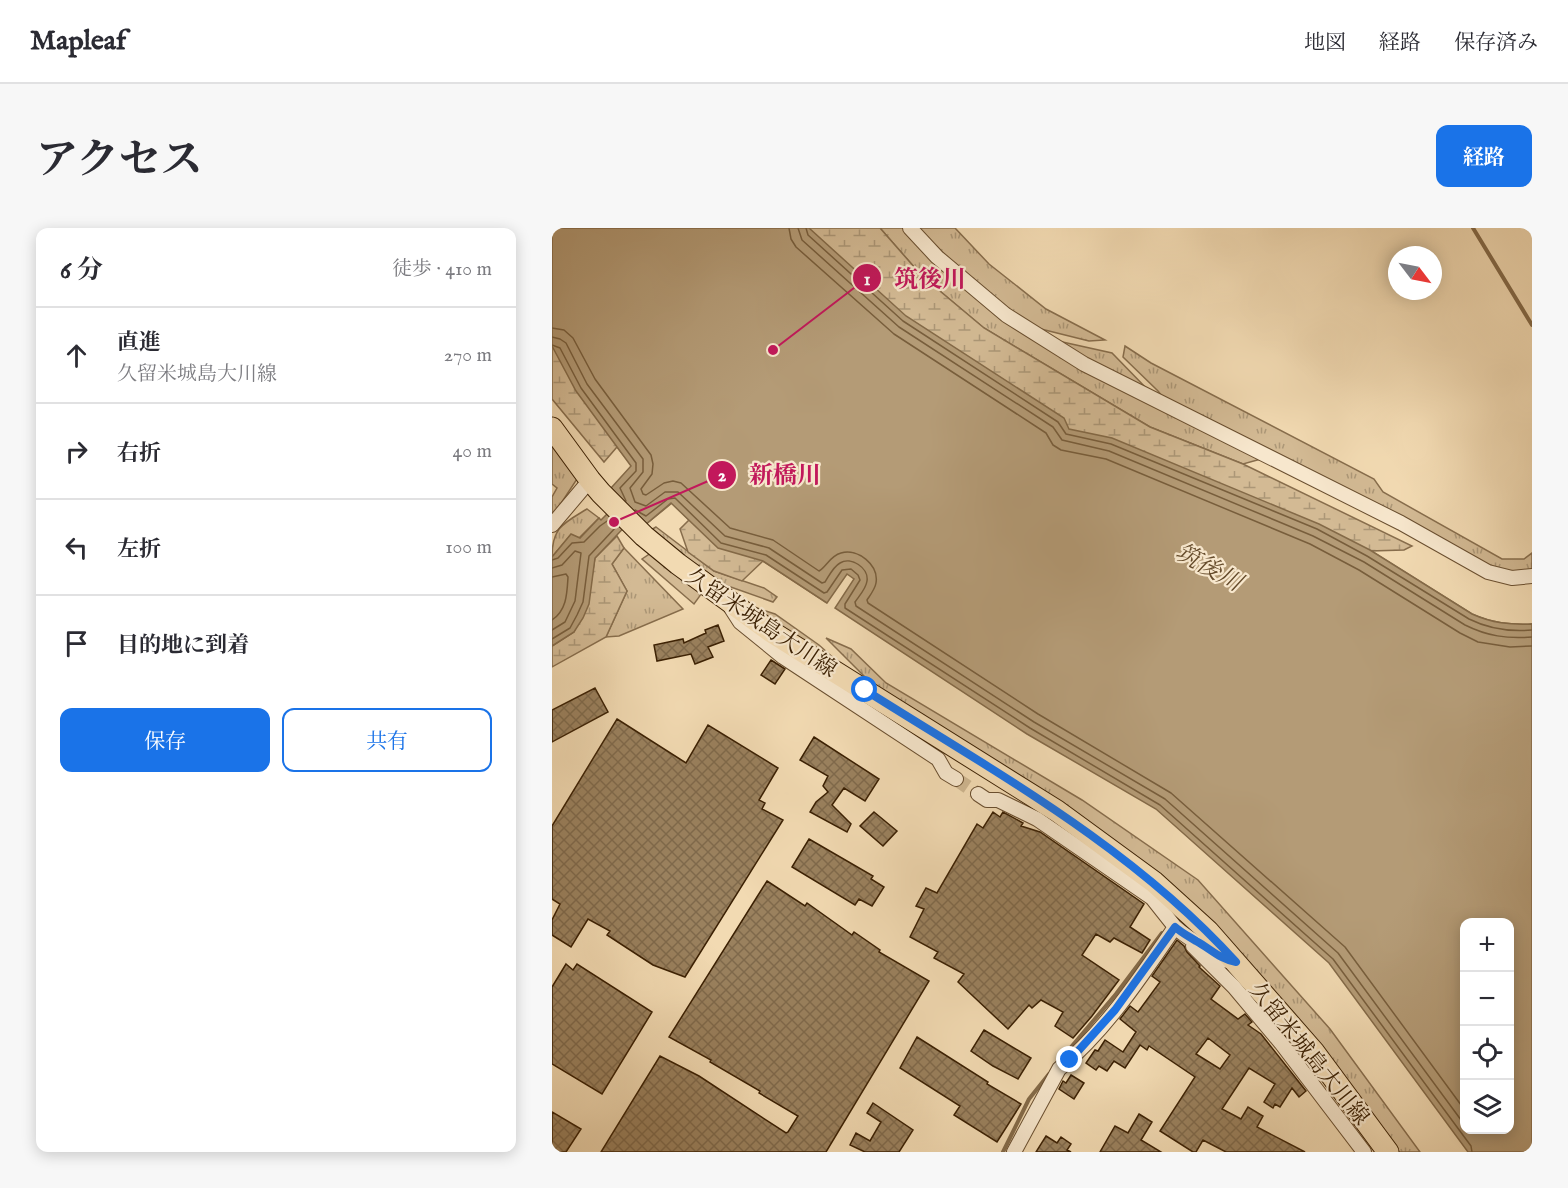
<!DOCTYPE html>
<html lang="ja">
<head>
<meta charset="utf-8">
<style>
	:root { --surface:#fff; --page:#f7f7f7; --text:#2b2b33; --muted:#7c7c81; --line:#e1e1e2; --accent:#1a73e8 }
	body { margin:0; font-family:"IM FELL English","Noto Serif JP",serif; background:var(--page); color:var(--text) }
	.controls { position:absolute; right:18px; bottom:18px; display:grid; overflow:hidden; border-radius:12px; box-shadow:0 3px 15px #0003 }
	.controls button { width:54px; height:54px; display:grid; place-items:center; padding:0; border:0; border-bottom:2px solid var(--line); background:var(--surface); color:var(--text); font:30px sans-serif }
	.compass { position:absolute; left:836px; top:18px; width:54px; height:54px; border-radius:50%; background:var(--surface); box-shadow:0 3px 15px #0003; rotate:122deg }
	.stop { position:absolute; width:18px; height:18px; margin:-14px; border:4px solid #1a73e8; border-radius:50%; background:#fff }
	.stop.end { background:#1a73e8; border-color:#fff; box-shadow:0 2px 6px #0008 }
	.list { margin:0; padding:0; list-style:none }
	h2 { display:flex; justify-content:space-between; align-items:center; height:78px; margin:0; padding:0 24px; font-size:26px }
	h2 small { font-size:20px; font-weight:400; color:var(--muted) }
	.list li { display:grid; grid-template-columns:39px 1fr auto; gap:18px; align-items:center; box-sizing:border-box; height:96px; padding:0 24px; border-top:2px solid var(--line) }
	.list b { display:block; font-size:22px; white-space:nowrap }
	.list p { margin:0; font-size:20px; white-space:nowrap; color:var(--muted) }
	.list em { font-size:20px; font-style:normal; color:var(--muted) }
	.actions { display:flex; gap:12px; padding:18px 24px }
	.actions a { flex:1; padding:14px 0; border:2px solid var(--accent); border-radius:12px; text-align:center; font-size:21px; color:var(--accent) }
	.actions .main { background:var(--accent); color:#fff }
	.icon { flex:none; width:33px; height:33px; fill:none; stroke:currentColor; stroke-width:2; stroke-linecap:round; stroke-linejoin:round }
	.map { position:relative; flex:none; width:980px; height:924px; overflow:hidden; border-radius:12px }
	header { display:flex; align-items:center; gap:36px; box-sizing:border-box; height:84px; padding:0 30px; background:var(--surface); border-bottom:2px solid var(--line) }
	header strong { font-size:28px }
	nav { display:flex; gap:33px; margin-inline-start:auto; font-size:21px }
	.intro { display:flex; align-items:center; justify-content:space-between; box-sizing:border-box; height:144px; padding:0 36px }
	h1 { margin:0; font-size:42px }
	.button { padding:15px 27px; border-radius:12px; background:var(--accent); color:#fff; font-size:21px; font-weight:700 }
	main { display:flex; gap:36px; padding:0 36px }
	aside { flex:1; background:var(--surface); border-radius:12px; box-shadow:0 3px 15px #0003 }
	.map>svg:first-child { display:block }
</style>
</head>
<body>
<header>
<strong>Mapleaf</strong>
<nav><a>地図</a><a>経路</a><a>保存済み</a></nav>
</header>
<div class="intro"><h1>アクセス</h1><a class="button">経路</a></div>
<main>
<aside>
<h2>6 分<small>徒歩 · 410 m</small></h2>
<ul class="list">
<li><svg class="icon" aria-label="ahead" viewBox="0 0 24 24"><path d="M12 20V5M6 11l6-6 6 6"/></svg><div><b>直進</b><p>久留米城島大川線</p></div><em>270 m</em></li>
<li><svg class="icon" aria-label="right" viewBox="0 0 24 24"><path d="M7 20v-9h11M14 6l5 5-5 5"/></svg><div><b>右折</b></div><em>40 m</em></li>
<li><svg class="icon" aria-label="left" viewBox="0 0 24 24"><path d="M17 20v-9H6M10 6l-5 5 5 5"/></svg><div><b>左折</b></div><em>100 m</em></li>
<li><svg class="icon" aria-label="arrive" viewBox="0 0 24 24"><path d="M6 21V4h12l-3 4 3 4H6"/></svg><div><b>目的地に到着</b></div></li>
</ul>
<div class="actions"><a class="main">保存</a><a>共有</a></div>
</aside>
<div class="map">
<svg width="980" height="924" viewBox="0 0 980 924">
	<defs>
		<pattern id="grass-tufts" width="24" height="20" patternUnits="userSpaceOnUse" patternTransform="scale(1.5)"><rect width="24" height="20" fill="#d3ba94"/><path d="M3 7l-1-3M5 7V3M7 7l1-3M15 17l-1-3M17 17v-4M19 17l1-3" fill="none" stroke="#ac9777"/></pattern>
		<pattern id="wetland-marsh" width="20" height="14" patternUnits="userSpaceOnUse" patternTransform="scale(1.5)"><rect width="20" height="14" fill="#d3ba94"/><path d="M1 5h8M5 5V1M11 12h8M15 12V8" fill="none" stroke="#ac9777"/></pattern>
		<pattern id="building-cross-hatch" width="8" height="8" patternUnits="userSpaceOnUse" patternTransform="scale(1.5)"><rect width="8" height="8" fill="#9a815e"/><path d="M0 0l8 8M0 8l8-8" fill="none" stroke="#7f694b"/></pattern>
	</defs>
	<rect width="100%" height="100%" fill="#f2dab2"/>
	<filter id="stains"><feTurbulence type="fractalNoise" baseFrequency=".00333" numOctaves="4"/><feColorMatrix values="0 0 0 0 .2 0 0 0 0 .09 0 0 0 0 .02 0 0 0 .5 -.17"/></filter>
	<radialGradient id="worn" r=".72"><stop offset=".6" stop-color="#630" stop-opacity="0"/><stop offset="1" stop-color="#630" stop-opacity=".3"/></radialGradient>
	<path fill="url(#grass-tufts)" stroke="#876d4c" stroke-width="1.5" d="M328,0H351L385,36L449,89L709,231L691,236L598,199L432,100L370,48Z
		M366,0H403L437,36L494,81L553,112L537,113L481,99L422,55Z
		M497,111L560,125L598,164Z
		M573,118L599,135L822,251L831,264L950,331H972L980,325V345L962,347L939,341L613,172L606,163L571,129Z
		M0,211L25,251L0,289V269L5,260L0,256Z
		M35,281L47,290L27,310L19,307L0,329C0,299 12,295 35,281Z
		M104,299L162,343L212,360L225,369L221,374L159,352L97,303Z
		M72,320L131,381L67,408L54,409L75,363L60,336Z
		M99,325L150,365L142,376L90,331Z
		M187,374L223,386L267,417L295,442Z
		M274,410L299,421L334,455L530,572L646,652L778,801L868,924H845L686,724L325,461Z"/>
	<path fill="url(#wetland-marsh)" stroke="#876d4c" stroke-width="1.5" d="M243,0H328L370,48L432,100L598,199L691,236L860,318L852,322L819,323L920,386C940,395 958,397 980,396L921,401L524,208L348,93Z
		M0,78L89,249L65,219L52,234L0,171Z
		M122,263L275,375L211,333L190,353L162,343L136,324L128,301L137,292L120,275L93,297Z
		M65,308L72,320L60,336L75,363L54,409L0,439V418L22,404L38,361L43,330Z"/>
	<path fill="#b49b76" stroke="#846a48" stroke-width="1.5" fill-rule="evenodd" d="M0,0H257L354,88L512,190L517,201L560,210L767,296L818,322L920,386C940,395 958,397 980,396V924H916L777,735L604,581L475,506L283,380L302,351L295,346L275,375L211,333L166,320L119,275L93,297L83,288L43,330L37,376L31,390L22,404L0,418V329L19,306L28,310L47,290L49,292L69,272L59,260L79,238L24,163L0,118ZM912,694H957V902H912Z"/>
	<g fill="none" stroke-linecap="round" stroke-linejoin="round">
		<path stroke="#785e3c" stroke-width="1.5" d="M237,0L239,11L244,19L342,106L494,205L501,217L509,222L554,231L758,316L807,342L908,405L926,414L958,419L980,418
			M246,0L250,12L347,99L501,199L510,212L557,223L761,308L812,334L913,397C935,408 955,411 980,409
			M254,0L256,7L351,93L506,194L514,206L559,216L765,301L815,328L917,391C937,401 957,404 980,402
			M0,100L12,102L21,110L43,151L99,227L101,236L100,246L89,261L91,266L94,267L112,255L121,253L129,255L178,300L221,312L267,343C275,338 278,328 289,325C306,320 327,337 324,355C323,361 319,366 315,372L316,375L486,486L619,565L793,719L912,881
			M0,109L8,111L14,115L35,156L91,231V244L78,260L83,274L94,278L113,264H126L173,308L217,320L270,355L273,354C277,348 281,339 288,335C299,328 317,340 315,353C314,361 307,368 303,374L304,378L482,494L613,571L786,725L912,896
			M0,117L8,120L29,160L84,235V243L68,260L74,273
			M83,282L94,288L116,271L123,270L169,315L214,327L272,365L275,364L290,342L299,341L306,347L308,352L293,376V380L478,500L608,577L781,731L919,918L920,924
			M0,332L6,330L20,315L32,314L48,298L58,291
			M0,340L10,337L23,323L29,325L23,373L13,394L0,402
			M0,349L14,346L16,349C15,365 15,382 0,392
			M0,411L18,400L25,387L31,374L37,328L65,298"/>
		<path stroke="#846a48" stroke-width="4" d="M921,0L980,97
			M509,831L564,766L610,705
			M451,924L477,871L497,846"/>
	</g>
	<path fill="url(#building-cross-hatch)" stroke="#3b2003" stroke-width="1.5" fill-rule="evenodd" d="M166,397L172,413L156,419L161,429L143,436L139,426L105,433L102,417L131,411L132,415L154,405L153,402Z
		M219,432L233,441L223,456L209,447Z
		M43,460L56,484L0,514V482Z
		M65,491L134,535L156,497L226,540L207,572L213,575L210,581L231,592L133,749L101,737L55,707L58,703L36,691L19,719L0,707V692L8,676L0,671V598Z
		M262,509L327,551L313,573L292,560L280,577L299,596L295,604L258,584L264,574L276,564L271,558L276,548L248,532Z
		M322,584L345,603L331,618L308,598Z
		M441,584L448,589L451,584L471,595L469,598L488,604L592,676L578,699L598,712L590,725L562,710L558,714L544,706L530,727L567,752L540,788L521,810L503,798L511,784L489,772L480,780L477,777L456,801L406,754L412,746L382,730L386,724L358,709L372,681L364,678L374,660L385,665L425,596L431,600Z
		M257,611L321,648L319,651L332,659L320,678L307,671L303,677L240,639Z
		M215,653L253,678L255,675L300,707L302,704L328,722L327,724L377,753L274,924H49L108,828L147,848L234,905L236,904L246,888L207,865L208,863L158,834L159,832L117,809Z
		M625,712L632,718L635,724L648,738L647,739L668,758L659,771L686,791L693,786L700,794L696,797L709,806L754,863L747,869L740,860L728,879L723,876L721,880L712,874L723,856L697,840L670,881L689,891L696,879L711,888L705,899L753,924H674L651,912L644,924H641L608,903L643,849L597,818L595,822L588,817L573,840L562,833L555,843L547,838L544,842L534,835L543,822L546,823L553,812L571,824L584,804L568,791L578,778L586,784L608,754L600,748ZM656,810L678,827L668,841L644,826Z
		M14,736L21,742L25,736L100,784L50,866L0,836V759Z
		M432,802L479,830L466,851L441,838L419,823Z
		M365,809L436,854L435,856L469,876L445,914L402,887L408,878L348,840Z
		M519,847L532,855L522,871L507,861L511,853L514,855Z
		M321,875L361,902L347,924H313L298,917L304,905L318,913L329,894L315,885Z
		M0,884L29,901L14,924H0Z
		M587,886L600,894L589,912L609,924H548L563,898L576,905Z
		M494,908L505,915L509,909L519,916L515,922L519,924H484Z"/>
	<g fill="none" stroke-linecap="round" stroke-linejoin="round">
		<path stroke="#cdb58f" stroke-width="14" stroke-dasharray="14 7" stroke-linecap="butt" d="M404,551L426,566"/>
		<g stroke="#694e2f" stroke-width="16">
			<path id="street" d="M358,0L385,29L454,87L532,136L849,295L936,344L960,350L980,348
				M0,297L38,252
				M179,380L188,394L231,429L386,531L394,545L404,551
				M426,566L435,572H446L485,591L600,670L623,699
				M641,718L682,759L729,815L812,924
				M462,924L507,841C554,802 589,749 623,699C637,712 656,721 672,732L676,733"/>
		</g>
		<g stroke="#3b2003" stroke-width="23">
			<path id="primary" d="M0,200L38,252L49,265L92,308L126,336L218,403L505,583L602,654L656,703L762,824L836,924"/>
		</g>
		<use href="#street" stroke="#f7e7cd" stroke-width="14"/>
		<use href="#primary" stroke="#f2dab2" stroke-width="21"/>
	</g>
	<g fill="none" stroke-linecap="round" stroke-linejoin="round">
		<path stroke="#1a73e8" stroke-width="8" d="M313,462C443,544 580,619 684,734C667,731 659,721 644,713C636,708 630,705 623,699L563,782L518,832"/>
	</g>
	<g text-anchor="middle" stroke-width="4.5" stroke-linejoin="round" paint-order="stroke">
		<g font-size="22" fill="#3b2003" stroke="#f7e7cd">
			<text transform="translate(210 394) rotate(34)" y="8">久留米城島大川線</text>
			<text transform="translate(758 825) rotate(51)" y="8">久留米城島大川線</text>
		</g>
		<g font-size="24" font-style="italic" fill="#654b2b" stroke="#f7e7cd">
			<text transform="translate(657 339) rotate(29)" y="8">筑後川</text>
		</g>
	</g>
	<path fill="none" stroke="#c2185b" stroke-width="2" d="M221 122L315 50M62 294L170 247"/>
	<g fill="#c2185b" stroke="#f7e7cd" stroke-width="2">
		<circle cx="221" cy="122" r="6"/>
		<circle cx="62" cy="294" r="6"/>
		<circle cx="315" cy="50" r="15"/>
		<circle cx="170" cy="247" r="15"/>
	</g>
	<g font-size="18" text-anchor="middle" font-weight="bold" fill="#fff">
		<text x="315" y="57">1</text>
		<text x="170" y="253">2</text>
	</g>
	<g font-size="24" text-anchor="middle" font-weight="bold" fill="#c2185b" stroke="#f7e7cd" stroke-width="4.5" stroke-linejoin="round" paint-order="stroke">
		<text x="378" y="59">筑後川</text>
		<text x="233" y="255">新橋川</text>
	</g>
	<rect width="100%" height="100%" filter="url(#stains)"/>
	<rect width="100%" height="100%" fill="url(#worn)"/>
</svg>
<div class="controls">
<button>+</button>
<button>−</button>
<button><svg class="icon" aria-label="locate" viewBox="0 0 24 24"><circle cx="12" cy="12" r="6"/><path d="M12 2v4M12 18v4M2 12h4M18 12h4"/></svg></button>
<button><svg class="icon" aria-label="layers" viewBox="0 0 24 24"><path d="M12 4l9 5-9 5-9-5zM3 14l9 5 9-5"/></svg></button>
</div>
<svg class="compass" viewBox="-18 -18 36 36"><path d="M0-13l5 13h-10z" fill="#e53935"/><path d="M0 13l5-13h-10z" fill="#7c7c81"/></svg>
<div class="stop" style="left:313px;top:462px"></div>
<div class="stop end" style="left:518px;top:832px"></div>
</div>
</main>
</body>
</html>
